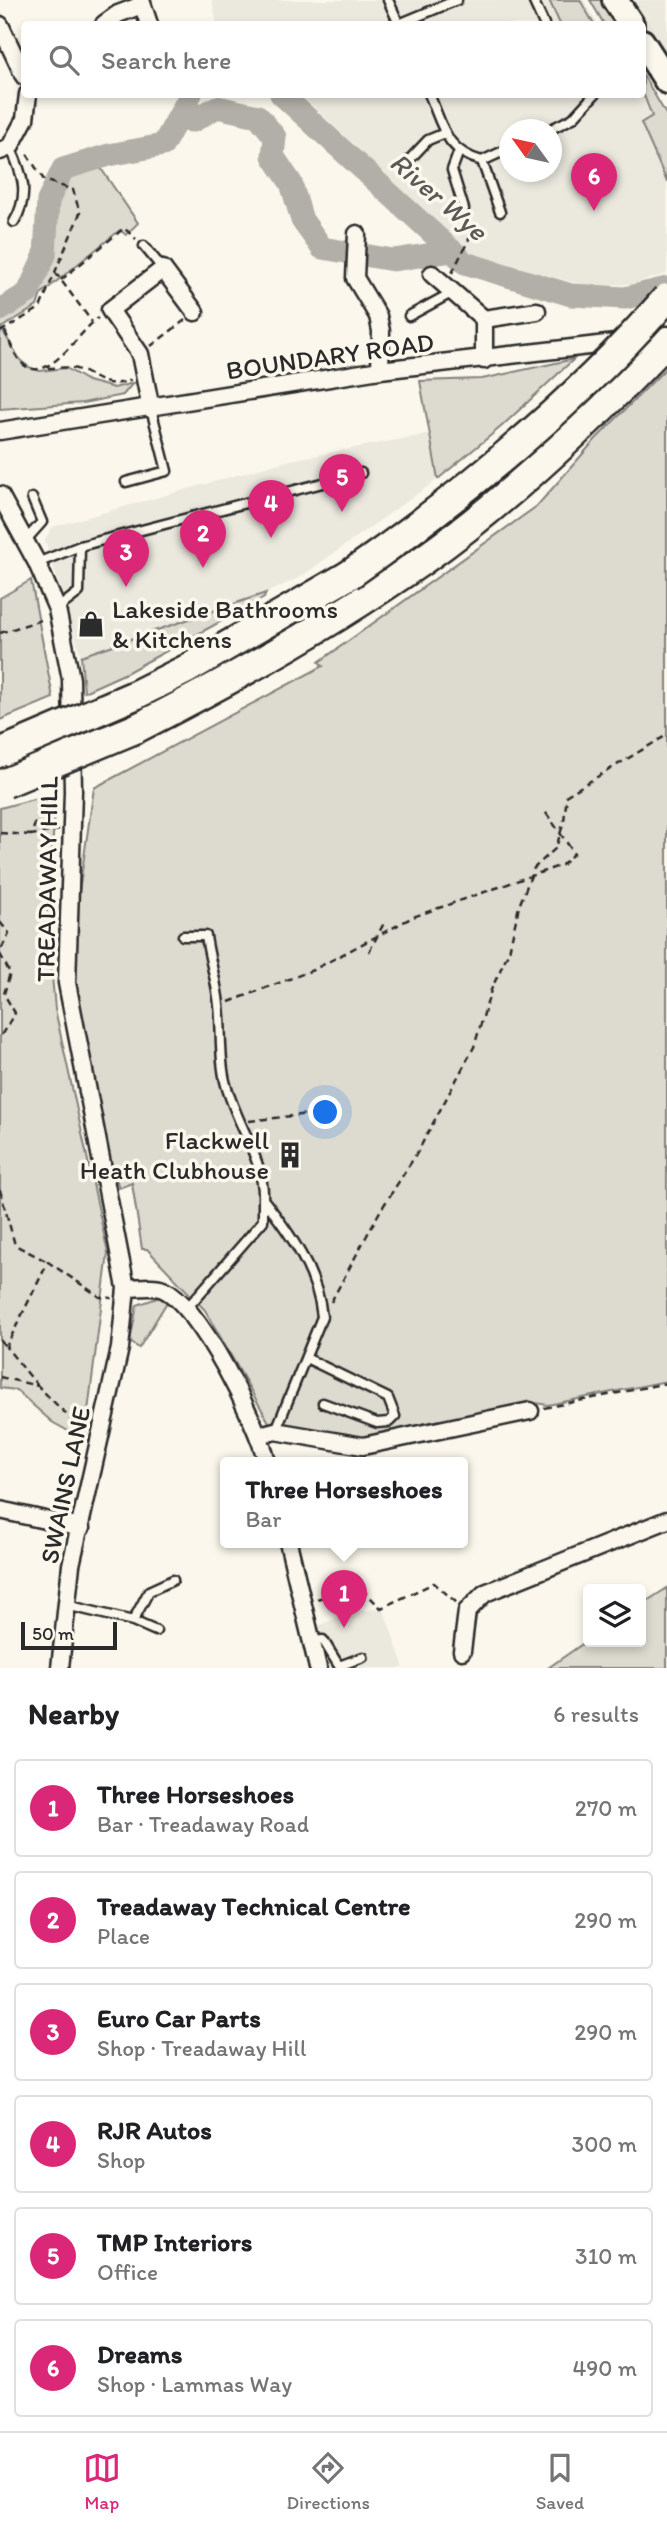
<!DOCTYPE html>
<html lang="en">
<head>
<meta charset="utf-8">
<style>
	:root { --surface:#fff; --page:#f2f2f2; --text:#202124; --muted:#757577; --line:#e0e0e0; --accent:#db2777 }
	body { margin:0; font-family:Itim,sans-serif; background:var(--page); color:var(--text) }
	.controls { position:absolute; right:21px; bottom:21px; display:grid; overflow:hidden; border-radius:7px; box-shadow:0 4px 10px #0003 }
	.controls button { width:63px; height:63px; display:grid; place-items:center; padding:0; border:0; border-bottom:2px solid var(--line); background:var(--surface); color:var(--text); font:35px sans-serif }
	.compass { position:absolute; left:499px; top:119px; width:63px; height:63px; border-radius:50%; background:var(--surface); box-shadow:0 4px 10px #0003; rotate:303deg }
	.scale { position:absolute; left:21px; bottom:18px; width:96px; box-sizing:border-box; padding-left:7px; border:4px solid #2b2b2b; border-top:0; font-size:19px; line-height:24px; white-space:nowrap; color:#2b2b2b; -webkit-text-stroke:5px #fbf7ec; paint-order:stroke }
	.you { position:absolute; left:326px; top:1113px; width:24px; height:24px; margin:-18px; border:5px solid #fff; border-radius:50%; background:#1a73e8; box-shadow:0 0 0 10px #1a73e833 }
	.badge { display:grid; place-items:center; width:46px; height:46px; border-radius:50%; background:var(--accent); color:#fff; font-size:23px; font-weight:700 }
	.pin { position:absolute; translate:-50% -58px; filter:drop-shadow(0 2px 4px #0008) }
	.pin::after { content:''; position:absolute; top:37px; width:24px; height:21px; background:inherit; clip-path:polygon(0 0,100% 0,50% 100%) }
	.popup { position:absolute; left:220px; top:1457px; width:248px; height:91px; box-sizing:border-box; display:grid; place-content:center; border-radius:7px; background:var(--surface); filter:drop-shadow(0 2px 5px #0005); font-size:23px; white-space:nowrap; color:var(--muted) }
	.popup b { font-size:26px; color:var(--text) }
	.popup::after { content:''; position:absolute; left:50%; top:100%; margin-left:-14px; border:14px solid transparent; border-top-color:var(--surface) }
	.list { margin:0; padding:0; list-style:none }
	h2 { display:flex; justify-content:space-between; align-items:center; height:91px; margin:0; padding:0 28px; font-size:30px }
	h2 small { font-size:23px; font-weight:400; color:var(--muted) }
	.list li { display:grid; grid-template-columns:46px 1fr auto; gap:21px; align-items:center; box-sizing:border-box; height:98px; margin:0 14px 14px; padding:0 14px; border:2px solid var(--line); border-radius:7px }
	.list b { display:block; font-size:26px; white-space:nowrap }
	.list p { margin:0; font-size:23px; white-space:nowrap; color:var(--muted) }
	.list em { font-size:23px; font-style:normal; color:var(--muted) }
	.icon { flex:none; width:38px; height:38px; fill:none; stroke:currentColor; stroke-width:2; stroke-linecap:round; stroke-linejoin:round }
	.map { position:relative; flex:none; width:667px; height:1668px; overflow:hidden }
	.search { position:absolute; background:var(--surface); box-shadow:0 4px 10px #0003; left:21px; right:21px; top:21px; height:77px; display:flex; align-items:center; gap:18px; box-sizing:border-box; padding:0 24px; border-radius:7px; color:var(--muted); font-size:26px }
	.sheet { height:763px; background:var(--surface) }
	nav { display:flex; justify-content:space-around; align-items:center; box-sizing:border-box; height:98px; border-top:2px solid var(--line); background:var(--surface); font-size:19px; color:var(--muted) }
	nav a { display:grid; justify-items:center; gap:4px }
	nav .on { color:var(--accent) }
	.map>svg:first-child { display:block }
</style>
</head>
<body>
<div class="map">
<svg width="667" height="1668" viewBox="0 0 667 1668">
	<rect width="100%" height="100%" fill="#fbf7ec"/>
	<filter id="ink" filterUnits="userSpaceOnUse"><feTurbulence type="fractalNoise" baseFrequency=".0143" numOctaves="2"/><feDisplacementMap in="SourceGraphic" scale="14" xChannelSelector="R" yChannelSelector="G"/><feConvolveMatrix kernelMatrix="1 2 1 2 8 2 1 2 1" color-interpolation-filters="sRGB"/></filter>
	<g filter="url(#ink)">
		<path fill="#ebe8de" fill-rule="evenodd" d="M212,0H584L597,24H217Z
			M623,0H667V65L642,24Z
			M643,85L667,125V274L632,284L587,286L472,255L301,95L642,94ZM510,130H552V172H510Z
			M428,434L438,479L299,578L266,593L81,656L45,540L52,527L291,460Z
			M383,1608L404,1668H326L316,1627L348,1613Z"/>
		<path fill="#dddad0" stroke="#84827e" stroke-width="2" d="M549,0H580L594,24H560Z
			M590,0H607L622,24H604Z
			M643,75L667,116V182L641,123L652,116L643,93Z
			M85,160L100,167L138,223L126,235L120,230L41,294L37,306L1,328L21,361L29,367L40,371L66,368L88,381L114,388L133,383L123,395L83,403L0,409V307C63,287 36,223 54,178Z
			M574,359L502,426L438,479L420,381L482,379Z
			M667,367V1381L548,1405L536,1403L497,1415L381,1440L270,1424L205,1310L147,1249H142L132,1183L119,1188L77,1052L73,900L78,899L94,788L323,666L319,662L537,506L595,440Z
			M31,580L53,698L0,720V598Z
			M266,593L264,598L126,673L84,692L81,656Z
			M56,793L47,920L55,1009L108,1253L88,1411L82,1430L88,1436V1442L52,1422L16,1390L0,1388V808Z
			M160,1297L167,1302L139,1348L130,1342L137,1305Z
			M667,1588V1668H548L588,1640L641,1642V1605Z"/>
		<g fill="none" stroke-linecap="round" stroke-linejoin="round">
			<path stroke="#b1afa7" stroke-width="23" d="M281,94L465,263L571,295L625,298L667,288
				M177,120L193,121L217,107L258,116L275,137L273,156L291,183L302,220L322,248L393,260L453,251
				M0,310L28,293L45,255L48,201L63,169L109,155L163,145L191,94"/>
			<g stroke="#2b2b2b" stroke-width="13">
				<path id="lane" d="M388,0L399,24
					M533,0L544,24
					M399,24L457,0
					M429,94C443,126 445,151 482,161L510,148
					M549,130L573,118L595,94
					M10,147C23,174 30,195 14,222
					M459,151L452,170L464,209
					M411,158L428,140L445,133
					M482,161L500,212
					M144,246L163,269
					M409,316L453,292
					M126,482L167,471L151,409
					M25,541L42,522L32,498
					M37,563L80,546
					M57,609L79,592L80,546L361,473
					M183,936H206C209,959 217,982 219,1005C222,1031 219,1056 225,1081C234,1120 265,1160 263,1199
					M188,1307L263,1221V1199C290,1233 318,1273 322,1317L276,1430
					M306,1358L388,1398L395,1416L389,1422L377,1423L323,1403
					M66,1605L133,1621L156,1631
					M133,1621L149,1591L173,1580
					M312,1641L323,1640L339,1666L363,1657"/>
			</g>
			<g stroke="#2b2b2b" stroke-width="21">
				<path id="street" d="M141,0L149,24
					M104,24L118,14L142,5
					M0,25L24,76
					M0,151L10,147L25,119L28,94
					M357,234L355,278L378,316L381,331L380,370
					M432,274L484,319V360
					M484,319L537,311
					M151,409L140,354L110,310L163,269L195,312
					M0,431L380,370L624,342
					M0,495L37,563L57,609L71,679L73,791L67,983L126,1288L120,1348L71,1565L60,1668
					M126,1288C137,1288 154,1285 163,1289C200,1305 257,1423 267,1462
					M260,1435L275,1431L363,1446L530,1411
					M0,1510L81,1528
					M288,1542L318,1668
					M462,1651L467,1611L485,1593L667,1520"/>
			</g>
			<g stroke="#2b2b2b" stroke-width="30">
				<path id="primary" d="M615,0L631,24
					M642,42L667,81"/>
			</g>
			<g stroke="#2b2b2b" stroke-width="33">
				<path id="highway" d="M135,695L187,669L349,575
					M135,729C234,679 332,624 423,560C511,498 593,419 667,341"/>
			</g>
			<path stroke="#2b2b2b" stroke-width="2.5" stroke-dasharray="7 5" stroke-linecap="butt" d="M55,272L92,322
				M452,273L470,237
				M61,280L124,228L136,239
				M5,331C9,340 13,353 20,361C45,391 79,331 98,318
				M0,332L40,308L80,213L73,190L44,180L25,151
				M151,346L185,320
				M48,368C56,368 64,367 72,368C96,373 102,391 131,380
				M0,633L44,619
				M58,798L42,805L31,835L59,830
				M0,833L31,835
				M0,922L9,933L0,952
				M369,952L385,921
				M0,954L10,973L4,994L15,1013L0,1037
				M229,1002L313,970L413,917L562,865L574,853L544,810
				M249,1121L317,1113
				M0,1190L15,1245L48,1262
				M331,1302L379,1213L417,1153L474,1047L491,990L509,951L519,906L534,868L556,848L564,821L567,795L667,735
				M0,1340L6,1347
				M0,1377L38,1386L87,1435
				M38,1386L6,1347L48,1262L100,1297L112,1298
				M544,1408L667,1383
				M317,1599L359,1586L381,1608L434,1583L457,1603"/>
			<use href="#lane" stroke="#fbf7ec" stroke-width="8"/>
			<use href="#street" stroke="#fbf7ec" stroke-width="16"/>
			<use href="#primary" stroke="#fbf7ec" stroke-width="24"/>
			<use href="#highway" stroke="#fbf7ec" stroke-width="28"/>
			<g stroke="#2b2b2b" stroke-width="33" stroke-linecap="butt">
				<path id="highway-bridge" d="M349,575C464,495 574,404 667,298
					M4,751L135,695
					M5,783L135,729"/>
			</g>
			<use href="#highway-bridge" stroke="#fbf7ec" stroke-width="28"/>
		</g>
	</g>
	<defs>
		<g id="shop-bare" transform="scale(2.1)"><path d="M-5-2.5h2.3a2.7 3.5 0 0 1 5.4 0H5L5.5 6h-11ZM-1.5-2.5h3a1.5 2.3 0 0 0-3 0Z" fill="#2b2b2b" stroke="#fbf7ec" stroke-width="2.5" paint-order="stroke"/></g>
		<g id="building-bare" transform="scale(2.1)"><path d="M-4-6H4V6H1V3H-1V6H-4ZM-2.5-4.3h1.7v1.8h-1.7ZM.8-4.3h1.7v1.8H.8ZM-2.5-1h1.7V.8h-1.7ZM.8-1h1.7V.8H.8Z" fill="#2b2b2b" stroke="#fbf7ec" stroke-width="2.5" paint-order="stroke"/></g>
	</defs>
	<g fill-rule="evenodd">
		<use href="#shop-bare" x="91" y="624"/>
		<use href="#building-bare" x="290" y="1155"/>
	</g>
	<g text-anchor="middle" stroke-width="7" stroke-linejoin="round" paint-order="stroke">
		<g font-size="26" fill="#2b2b2b" stroke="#fbf7ec">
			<text transform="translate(330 356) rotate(-8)" y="9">BOUNDARY ROAD</text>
			<text transform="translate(47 879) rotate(-89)" y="9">TREADAWAY HILL</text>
			<text transform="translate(65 1485) rotate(-78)" y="9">SWAINS LANE</text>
		</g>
		<g font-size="26" fill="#2b2b2b" stroke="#fbf7ec" text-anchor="start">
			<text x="112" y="618">Lakeside Bathrooms<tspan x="112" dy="30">&amp; Kitchens</tspan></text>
			<text x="269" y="1149" text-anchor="end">Flackwell<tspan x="269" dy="30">Heath Clubhouse</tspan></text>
		</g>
		<g font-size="28" font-style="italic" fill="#5a5956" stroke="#fbf7ec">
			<text transform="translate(439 196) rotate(41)" y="10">River Wye</text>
		</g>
	</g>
</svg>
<div class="controls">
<button><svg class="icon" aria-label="layers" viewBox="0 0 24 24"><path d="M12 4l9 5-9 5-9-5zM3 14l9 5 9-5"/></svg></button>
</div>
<svg class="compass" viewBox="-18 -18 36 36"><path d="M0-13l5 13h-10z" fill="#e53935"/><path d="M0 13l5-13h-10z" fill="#757577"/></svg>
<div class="scale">50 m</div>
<div class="you"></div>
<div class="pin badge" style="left:344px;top:1628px">1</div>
<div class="popup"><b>Three Horseshoes</b>Bar</div>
<div class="pin badge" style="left:203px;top:568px">2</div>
<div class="pin badge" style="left:126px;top:587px">3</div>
<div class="pin badge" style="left:271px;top:538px">4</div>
<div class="pin badge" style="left:342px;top:512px">5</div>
<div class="pin badge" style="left:594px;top:211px">6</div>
<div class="search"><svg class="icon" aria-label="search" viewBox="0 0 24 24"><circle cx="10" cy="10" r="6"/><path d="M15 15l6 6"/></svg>Search here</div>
</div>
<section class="sheet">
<h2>Nearby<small>6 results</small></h2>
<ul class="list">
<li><span class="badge">1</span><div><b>Three Horseshoes</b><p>Bar · Treadaway Road</p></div><em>270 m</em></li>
<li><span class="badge">2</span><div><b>Treadaway Technical Centre</b><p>Place</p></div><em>290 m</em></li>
<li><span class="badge">3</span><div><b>Euro Car Parts</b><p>Shop · Treadaway Hill</p></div><em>290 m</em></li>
<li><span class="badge">4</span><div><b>RJR Autos</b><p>Shop</p></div><em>300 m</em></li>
<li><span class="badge">5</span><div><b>TMP Interiors</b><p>Office</p></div><em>310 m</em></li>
<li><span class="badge">6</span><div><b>Dreams</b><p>Shop · Lammas Way</p></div><em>490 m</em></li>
</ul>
</section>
<nav>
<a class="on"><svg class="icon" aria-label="map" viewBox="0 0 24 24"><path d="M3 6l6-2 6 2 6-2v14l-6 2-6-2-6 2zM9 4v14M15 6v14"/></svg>Map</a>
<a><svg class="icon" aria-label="directions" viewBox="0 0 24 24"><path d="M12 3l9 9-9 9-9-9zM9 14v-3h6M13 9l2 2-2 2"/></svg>Directions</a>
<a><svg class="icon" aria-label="saved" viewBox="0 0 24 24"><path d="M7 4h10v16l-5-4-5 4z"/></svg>Saved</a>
</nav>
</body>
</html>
